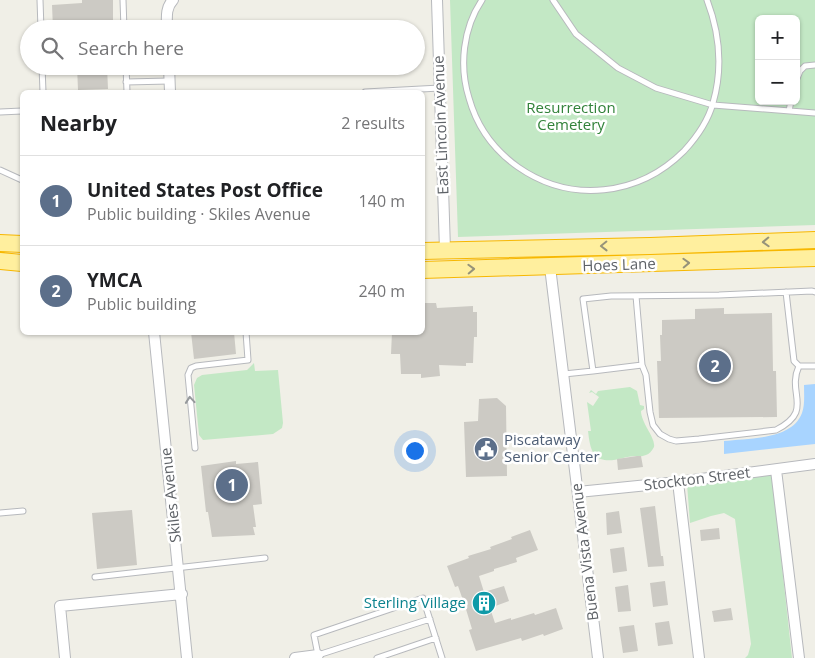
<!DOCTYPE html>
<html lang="en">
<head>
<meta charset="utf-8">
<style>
	:root { --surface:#fff; --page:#f6f6f6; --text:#202124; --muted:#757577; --line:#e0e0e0; --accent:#ed4930 }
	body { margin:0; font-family:"Open Sans",sans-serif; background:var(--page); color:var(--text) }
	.controls { position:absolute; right:15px; top:15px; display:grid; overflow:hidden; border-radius:8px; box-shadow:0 1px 4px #0004 }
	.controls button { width:45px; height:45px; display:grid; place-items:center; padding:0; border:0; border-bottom:1px solid var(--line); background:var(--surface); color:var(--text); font:25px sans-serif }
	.you { position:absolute; left:414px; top:450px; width:18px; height:18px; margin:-12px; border:4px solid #fff; border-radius:50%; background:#1a73e8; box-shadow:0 0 0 8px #1a73e833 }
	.badge { display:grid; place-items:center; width:32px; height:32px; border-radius:50%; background:var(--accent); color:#fff; font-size:16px; font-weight:700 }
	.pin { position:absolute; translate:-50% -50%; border:2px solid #fff; box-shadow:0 1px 5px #0006 }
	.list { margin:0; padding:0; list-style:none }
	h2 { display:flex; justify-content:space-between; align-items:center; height:65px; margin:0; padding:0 20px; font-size:21px }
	h2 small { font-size:16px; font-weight:400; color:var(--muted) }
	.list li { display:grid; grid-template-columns:32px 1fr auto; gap:15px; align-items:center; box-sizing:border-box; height:90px; padding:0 20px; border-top:1px solid var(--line) }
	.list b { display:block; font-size:19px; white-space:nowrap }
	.list p { margin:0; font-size:16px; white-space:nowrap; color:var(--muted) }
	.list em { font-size:16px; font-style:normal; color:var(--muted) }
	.icon { flex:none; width:28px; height:28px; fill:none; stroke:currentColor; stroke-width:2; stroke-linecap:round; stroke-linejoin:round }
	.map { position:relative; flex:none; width:815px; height:658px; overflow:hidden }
	.search { position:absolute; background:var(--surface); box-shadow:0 1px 4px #0004; left:20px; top:20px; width:405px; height:55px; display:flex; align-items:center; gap:12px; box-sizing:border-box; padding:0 18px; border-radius:28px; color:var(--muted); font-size:19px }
	.panel { position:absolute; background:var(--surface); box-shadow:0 1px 4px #0004; left:20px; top:90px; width:405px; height:245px; border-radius:8px }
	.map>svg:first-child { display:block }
</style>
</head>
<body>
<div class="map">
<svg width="815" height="658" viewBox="0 0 815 658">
	<rect width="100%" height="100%" fill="#f0efe7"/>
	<path fill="#c3e8c5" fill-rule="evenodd" d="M450,0H815V225L458,237ZM759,19H796V101H759Z
		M254,363L255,371L278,370L283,423L282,428L273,434L203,440L199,435L194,385L197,378L202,375L247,370Z
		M630,387L637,391L640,405L644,406V409L641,411C641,423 656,438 654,447C652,451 649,454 646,455C641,457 639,456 635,456C623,456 605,467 594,454C590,448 589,439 588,431H591L587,402L593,406L599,397L592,392L589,393L591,390L596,394L598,391Z
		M772,474L792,658H745L748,655L751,644L735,519L724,513L711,516L690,523L687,484Z"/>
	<path fill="#a8d4ff" d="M815,384V444L724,454V441C749,438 792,440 802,413C805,405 804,394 804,385Z"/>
	<path fill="#cccac4" d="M82,0H113V29H53L52,5L82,3Z
		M77,66H107L108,89L78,90Z
		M422,303H436L437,308L473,306V312H477V337H474L473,363H466V366L439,365L440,376L421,378V374H401L400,354H391L392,332H422Z
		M724,308V314L772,313L773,371H776L777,417L659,418L657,361H661L660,335H662V320L695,319V309Z
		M191,332H234L236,354L194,359Z
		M497,398L506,406L507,476L466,477L464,422L478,421L479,399Z
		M637,456H641L643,467L618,470L617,459Z
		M236,461V464L258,462L262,504L253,505L256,527H253L255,535L212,537L208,512H206L201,466Z
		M655,506L661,556H663L664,566L648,567L640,508Z
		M132,510L137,565L97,569L92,513Z
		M619,511L622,533L607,535L606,513Z
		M719,528L720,539L701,541L700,530Z
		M530,530L538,550L516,558L517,562L494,569V571L479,576L484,592L504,586L509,601L490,608L495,623L511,618V620L534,613L535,615L556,608L563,629L544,636L543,634L522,641L521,638L476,651L469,630L472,629L465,606L458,586L455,587L447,566L469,558L468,556L491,549L490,547L512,539L511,537Z
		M624,547L627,571L613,573L610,549Z
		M665,581L668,605L653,607L650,583Z
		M628,585L631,611L618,612L615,587Z
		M731,608L733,620L714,622L712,611Z
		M669,621L673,644L658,646L655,623Z
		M634,625L638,651L623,653L619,627Z"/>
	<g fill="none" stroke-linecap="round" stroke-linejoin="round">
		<g stroke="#b7b9bd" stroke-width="7">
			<path id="service" d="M40,0L41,29
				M123,0L124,29
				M482,0C463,28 459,66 469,98C477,127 494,150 518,167C571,204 639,196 684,151C696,138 708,121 713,103C723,68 720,34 707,0
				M553,0L576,34L618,68L656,88L713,105L815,113
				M42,66L43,92
				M126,66L127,92
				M169,72L195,70
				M796,81L800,71L805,66L815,65
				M126,82L169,81
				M365,92L440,88
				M789,111L791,101
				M0,112L22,111
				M0,170L22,180
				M786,292L794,361L799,366H815
				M642,365L646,375L650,412L653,425L660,434L669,439L676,441L699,439L776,430C815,410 786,394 799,366
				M593,371L642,365L636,296
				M564,374L593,371L583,299L611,296L719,295L812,291L815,292
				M195,448L188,375L191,368L196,366L248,360L246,332
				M0,513L23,511
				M95,577L265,558
				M318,655L314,635L423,598L442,658
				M318,655L430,619
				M377,658L436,638"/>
		</g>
		<g stroke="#b7b9bd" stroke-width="12">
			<path id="minor" d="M437,0L445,250
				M167,29C167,19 165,8 173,0
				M169,66L170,92
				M550,267L598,658
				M154,332L187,658
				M776,470L799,658
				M678,482L699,658
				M578,492L678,482L815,464
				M65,658L60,606L182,594
				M295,658L318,655"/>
		</g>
		<g stroke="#f7b700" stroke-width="18">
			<path id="trunk" d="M0,243L22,244
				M422,251L650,246L815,240
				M0,261L22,263
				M422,270L815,258"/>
		</g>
		<use href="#service" stroke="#fff" stroke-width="5"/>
		<use href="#minor" stroke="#fff" stroke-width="10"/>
		<use href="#trunk" stroke="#ffef9e" stroke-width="16"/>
	</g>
	<defs><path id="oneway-chevron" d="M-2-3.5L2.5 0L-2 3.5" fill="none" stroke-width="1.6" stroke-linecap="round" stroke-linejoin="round" transform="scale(1.25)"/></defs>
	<g stroke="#96937a">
		<use href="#oneway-chevron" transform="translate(766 242) rotate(178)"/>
		<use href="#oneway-chevron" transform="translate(604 246) rotate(179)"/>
		<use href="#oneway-chevron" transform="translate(686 263) rotate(-2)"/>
		<use href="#oneway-chevron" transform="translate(471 269) rotate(-2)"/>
	</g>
	<use stroke="#96999c" href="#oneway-chevron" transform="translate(190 400) rotate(-95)"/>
	<defs>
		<g id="civic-disc" transform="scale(1.25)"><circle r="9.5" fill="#5c6f8a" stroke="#fff"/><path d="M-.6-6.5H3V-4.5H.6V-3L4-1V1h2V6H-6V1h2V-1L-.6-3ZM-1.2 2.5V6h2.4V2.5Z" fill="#fff"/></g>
		<g id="building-disc" transform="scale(1.25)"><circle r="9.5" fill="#0f9aa8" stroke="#fff"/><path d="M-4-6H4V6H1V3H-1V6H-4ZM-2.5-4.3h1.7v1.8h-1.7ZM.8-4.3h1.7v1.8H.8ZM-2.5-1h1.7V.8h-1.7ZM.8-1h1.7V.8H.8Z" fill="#fff"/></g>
	</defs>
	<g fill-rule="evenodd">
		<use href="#civic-disc" x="486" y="449"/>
		<use href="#building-disc" x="484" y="603"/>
	</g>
	<g text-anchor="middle" stroke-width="5" stroke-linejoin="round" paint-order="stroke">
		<g font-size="15" fill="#32823a" stroke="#fff">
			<text x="571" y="113">Resurrection<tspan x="571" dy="17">Cemetery</tspan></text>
		</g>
		<g font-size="15" fill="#5e6267" stroke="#fff">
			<text transform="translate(441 125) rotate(-92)" y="5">East Lincoln Avenue</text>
			<text transform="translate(619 265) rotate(-2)" y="5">Hoes Lane</text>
			<text transform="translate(697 479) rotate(-7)" y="5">Stockton Street</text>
			<text transform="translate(171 495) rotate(-96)" y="5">Skiles Avenue</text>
			<text transform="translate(585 552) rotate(-97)" y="5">Buena Vista Avenue</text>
		</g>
		<g font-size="15" fill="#4e5e75" stroke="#fff" text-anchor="start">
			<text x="504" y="445">Piscataway<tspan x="504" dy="17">Senior Center</tspan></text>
		</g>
		<g font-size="15" fill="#0d838f" stroke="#fff" text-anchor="end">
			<text x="466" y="608">Sterling Village</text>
		</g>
	</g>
</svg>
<div class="controls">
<button>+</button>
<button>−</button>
</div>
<div class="you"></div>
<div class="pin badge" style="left:232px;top:485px;background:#5c6f8a">1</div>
<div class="pin badge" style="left:715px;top:366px;background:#5c6f8a">2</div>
<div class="search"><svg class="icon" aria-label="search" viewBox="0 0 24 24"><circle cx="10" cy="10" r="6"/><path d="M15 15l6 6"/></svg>Search here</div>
<section class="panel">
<h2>Nearby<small>2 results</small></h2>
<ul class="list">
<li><span class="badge" style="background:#5c6f8a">1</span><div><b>United States Post Office</b><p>Public building · Skiles Avenue</p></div><em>140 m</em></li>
<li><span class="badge" style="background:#5c6f8a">2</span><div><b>YMCA</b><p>Public building</p></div><em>240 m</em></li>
</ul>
</section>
</div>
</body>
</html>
